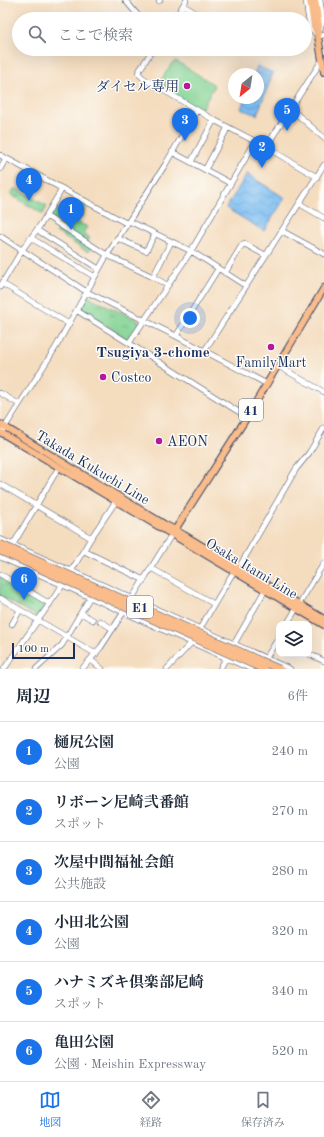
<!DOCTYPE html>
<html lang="ja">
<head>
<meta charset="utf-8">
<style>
	:root { --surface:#fff; --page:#f6f6f7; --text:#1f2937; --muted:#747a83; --line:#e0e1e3; --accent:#1a73e8 }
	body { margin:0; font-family:"Old Standard TT","Noto Serif JP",serif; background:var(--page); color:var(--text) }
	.controls { position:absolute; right:12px; bottom:12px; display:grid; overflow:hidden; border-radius:8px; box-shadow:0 4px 16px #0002 }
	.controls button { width:36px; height:36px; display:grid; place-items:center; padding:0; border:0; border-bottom:1px solid var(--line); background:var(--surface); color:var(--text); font:20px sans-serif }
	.compass { position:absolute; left:228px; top:68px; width:36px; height:36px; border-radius:50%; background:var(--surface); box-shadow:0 4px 16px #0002; rotate:210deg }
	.scale { position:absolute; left:12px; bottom:10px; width:63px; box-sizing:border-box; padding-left:4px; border:2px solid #1b2f5e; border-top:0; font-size:11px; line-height:14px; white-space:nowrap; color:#1b2f5e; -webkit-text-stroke:3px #fdfcf7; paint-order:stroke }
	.you { position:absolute; left:190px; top:318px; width:14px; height:14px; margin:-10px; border:3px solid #fff; border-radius:50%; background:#1a73e8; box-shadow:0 0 0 6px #1a73e833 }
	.badge { display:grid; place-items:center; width:26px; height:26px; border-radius:50%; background:var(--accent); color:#fff; font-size:13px; font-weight:700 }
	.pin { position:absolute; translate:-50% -33px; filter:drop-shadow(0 1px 2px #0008) }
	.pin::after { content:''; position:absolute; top:21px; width:14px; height:12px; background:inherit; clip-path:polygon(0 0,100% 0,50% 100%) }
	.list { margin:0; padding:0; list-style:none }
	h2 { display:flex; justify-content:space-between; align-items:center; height:52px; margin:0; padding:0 16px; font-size:17px }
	h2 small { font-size:13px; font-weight:400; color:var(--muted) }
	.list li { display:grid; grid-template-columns:26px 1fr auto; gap:12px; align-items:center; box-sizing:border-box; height:60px; padding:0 16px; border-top:1px solid var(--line) }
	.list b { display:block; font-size:15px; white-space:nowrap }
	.list p { margin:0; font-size:13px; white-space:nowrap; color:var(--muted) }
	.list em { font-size:13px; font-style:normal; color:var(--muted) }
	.icon { flex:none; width:22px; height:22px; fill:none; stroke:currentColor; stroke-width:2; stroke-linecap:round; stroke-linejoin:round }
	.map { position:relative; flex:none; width:324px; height:669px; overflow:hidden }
	.search { position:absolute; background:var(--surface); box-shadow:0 4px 16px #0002; left:12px; right:12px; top:12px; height:44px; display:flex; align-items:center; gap:10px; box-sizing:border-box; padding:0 14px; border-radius:22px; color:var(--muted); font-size:15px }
	.sheet { height:412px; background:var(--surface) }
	nav { display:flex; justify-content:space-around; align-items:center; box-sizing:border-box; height:56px; border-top:1px solid var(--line); background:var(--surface); font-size:11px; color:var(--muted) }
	nav a { display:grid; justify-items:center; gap:2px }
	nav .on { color:var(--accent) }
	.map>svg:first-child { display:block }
</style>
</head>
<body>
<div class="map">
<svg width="324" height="669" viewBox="0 0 324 669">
	<defs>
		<pattern id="park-tufts" width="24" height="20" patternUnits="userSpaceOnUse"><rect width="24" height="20" fill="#81d292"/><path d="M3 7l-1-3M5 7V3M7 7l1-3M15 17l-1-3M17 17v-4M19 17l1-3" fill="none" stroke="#69ab7a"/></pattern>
		<pattern id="water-waves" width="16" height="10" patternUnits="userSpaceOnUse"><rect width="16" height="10" fill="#7bbdf1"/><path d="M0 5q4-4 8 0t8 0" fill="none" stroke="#649ac6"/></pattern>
	</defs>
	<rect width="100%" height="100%" fill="#fdfcf7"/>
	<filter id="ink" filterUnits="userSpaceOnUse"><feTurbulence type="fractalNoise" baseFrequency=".025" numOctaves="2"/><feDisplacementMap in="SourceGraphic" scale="8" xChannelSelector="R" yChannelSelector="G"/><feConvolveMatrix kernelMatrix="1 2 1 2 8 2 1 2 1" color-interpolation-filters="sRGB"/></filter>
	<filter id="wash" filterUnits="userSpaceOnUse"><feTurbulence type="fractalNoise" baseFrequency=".012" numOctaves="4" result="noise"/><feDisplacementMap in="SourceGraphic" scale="16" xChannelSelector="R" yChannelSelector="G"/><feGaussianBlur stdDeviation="0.9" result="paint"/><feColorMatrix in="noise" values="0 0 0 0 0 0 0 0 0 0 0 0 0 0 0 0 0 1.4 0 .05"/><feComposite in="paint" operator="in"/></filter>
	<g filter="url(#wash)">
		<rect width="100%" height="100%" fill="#f4dcbe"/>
		<path fill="#81d292" stroke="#4e8078" d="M176,61L213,84L214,87L200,111L158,85L172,63Z
			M78,201L87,206L82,217L73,212Z"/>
		<path fill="url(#park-tufts)" stroke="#4e8078" d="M15,188L47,206L43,214L11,195Z
			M53,207L87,227L83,233L90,238L86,243L91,247L88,252L56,232L61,224L48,216Z
			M87,296L139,321L140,322L129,339H127L81,309Z
			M0,576L47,604L38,617L0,596Z"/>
		<path fill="url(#water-waves)" stroke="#4b76a8" d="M257,66L273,73L257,115L241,109L245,98H258V74H254Z
			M247,174L285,198L264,231L226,208Z"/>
	</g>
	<g filter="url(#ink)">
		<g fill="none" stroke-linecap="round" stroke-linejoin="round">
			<g stroke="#3c496c" stroke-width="6">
				<path id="minor" d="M125,0L141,19
					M306,0C308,12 307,26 317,35
					M159,1L160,0
					M184,6L206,19
					M175,19L186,0
					M320,30L323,20L320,0
					M318,36L324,35
					M153,49L139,71L138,73L143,78L214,120L266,147L317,177
					M186,49L191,51
					M291,109L324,138
					M266,147L322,60
					M172,152L230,183
					M0,155L126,223
					M191,162L214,120
					M0,169L6,158
					M205,170L228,127
					M300,204L324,218
					M46,216L107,255L153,277L171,242
					M129,221L191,251L246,286
					M37,230L99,269
					M282,231L324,254
					M0,236L87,292L176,336L267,384
					M31,238L95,277
					M117,238L146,251L155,234
					M225,273L242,245L245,244L265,255
					M153,277L167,285
					M3,284L69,324
					M0,287L22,250L41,224L62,189
					M76,310L247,417
					M176,336L218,269
					M129,343L191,251L255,142
					M205,350L324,165
					M278,366L324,392
					M0,393L19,404
					M3,430L56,347L107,255L165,165L197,110
					M0,484L91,538
					M0,539L290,669
					M11,548L59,467
					M84,551L144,580
					M0,557L251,669
					M151,568L214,604
					M70,573L91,538L116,501
					M0,574L50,604
					M0,598L96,654
					M131,600L172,534
					M81,613L93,620
					M100,621L113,629
					M12,624L20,610
					M287,624L324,563
					M233,646L265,590
					M309,654L324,661
					M266,658L279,637
					M91,660L102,669
					M4,669L64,583
					M36,669L62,645L90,597
					M82,669L101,647L125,610
					M167,669L192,642L231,576L241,564L296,469L309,453L324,428
					M220,669L227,656"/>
			</g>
			<g stroke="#3c496c" stroke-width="8">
				<path id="major" d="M310,0L314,26L318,36L324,72
					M315,0L319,26L318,34
					M0,424L164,524L184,535L324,619
					M0,432L324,625
					M173,533L247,417L324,288"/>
			</g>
			<use href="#minor" stroke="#fff" stroke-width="5"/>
			<use href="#major" stroke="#f9bc8a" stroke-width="6"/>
			<g stroke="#3c496c" stroke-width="8" stroke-linecap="butt">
				<path id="highway-bridge" d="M0,544L279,669
					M0,551L263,669"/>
			</g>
			<use href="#highway-bridge" stroke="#f9bc8a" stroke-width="7"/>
		</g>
	</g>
	<g fill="#b5179e" stroke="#fdfcf7" stroke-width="1.5">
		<circle cx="187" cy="86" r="4"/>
		<circle cx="271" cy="347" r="4"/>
		<circle cx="103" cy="377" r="4"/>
		<circle cx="159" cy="441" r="4"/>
	</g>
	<g text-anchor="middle" stroke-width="3" stroke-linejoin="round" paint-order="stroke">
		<g fill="#fdfcf7" stroke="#5f6c8c" stroke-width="1">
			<rect x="239" y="399" width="24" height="22" rx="3"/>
			<rect x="127" y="596" width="26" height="22" rx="3"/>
		</g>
		<g font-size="13" font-weight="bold" fill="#1b2f5e">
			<text x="251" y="415">41</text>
			<text x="140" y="612">E1</text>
		</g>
		<g font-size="14" fill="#1b2f5e" stroke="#fdfcf7" text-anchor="start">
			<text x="179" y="91" text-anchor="end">ダイセル専用</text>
			<text x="271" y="367" text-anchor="middle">FamilyMart</text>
			<text x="111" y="382">Costco</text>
			<text x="167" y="446">AEON</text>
		</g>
		<g font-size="14" fill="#1b2f5e" stroke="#fdfcf7">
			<text transform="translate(93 467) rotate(31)" y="5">Takada Kukuchi Line</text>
			<text transform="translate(252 568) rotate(31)" y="5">Osaka Itami Line</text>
		</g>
		<g font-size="15" font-weight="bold" fill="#1b2f5e" stroke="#fdfcf7">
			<text x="153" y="357">Tsugiya 3-chome</text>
		</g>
	</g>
</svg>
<div class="controls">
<button><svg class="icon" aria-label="layers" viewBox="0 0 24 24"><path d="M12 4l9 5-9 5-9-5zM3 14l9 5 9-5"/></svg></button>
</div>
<svg class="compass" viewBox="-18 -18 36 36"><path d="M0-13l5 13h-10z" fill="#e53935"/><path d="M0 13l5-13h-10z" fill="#747a83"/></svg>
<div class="scale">100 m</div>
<div class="you"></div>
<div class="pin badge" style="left:71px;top:230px">1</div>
<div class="pin badge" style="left:262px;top:168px">2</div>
<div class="pin badge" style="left:185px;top:141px">3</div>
<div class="pin badge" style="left:29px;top:201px">4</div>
<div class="pin badge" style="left:287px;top:131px">5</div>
<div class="pin badge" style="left:24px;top:600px">6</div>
<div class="search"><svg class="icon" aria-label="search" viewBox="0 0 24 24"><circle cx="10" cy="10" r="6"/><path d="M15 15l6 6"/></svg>ここで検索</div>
</div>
<section class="sheet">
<h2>周辺<small>6件</small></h2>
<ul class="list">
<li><span class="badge">1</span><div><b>樋尻公園</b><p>公園</p></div><em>240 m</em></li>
<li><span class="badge">2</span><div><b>リボーン尼崎弐番館</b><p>スポット</p></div><em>270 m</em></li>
<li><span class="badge">3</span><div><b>次屋中間福祉会館</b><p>公共施設</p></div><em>280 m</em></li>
<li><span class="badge">4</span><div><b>小田北公園</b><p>公園</p></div><em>320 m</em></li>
<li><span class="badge">5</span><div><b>ハナミズキ倶楽部尼崎</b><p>スポット</p></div><em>340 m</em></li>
<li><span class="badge">6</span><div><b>亀田公園</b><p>公園 · Meishin Expressway</p></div><em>520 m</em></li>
</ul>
</section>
<nav>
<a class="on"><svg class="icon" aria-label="map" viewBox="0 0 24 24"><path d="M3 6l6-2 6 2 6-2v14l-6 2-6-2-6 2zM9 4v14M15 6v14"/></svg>地図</a>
<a><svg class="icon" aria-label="directions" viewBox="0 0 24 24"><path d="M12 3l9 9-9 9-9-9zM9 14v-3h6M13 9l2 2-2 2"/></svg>経路</a>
<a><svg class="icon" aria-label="saved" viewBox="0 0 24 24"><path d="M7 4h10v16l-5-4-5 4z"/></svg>保存済み</a>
</nav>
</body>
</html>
